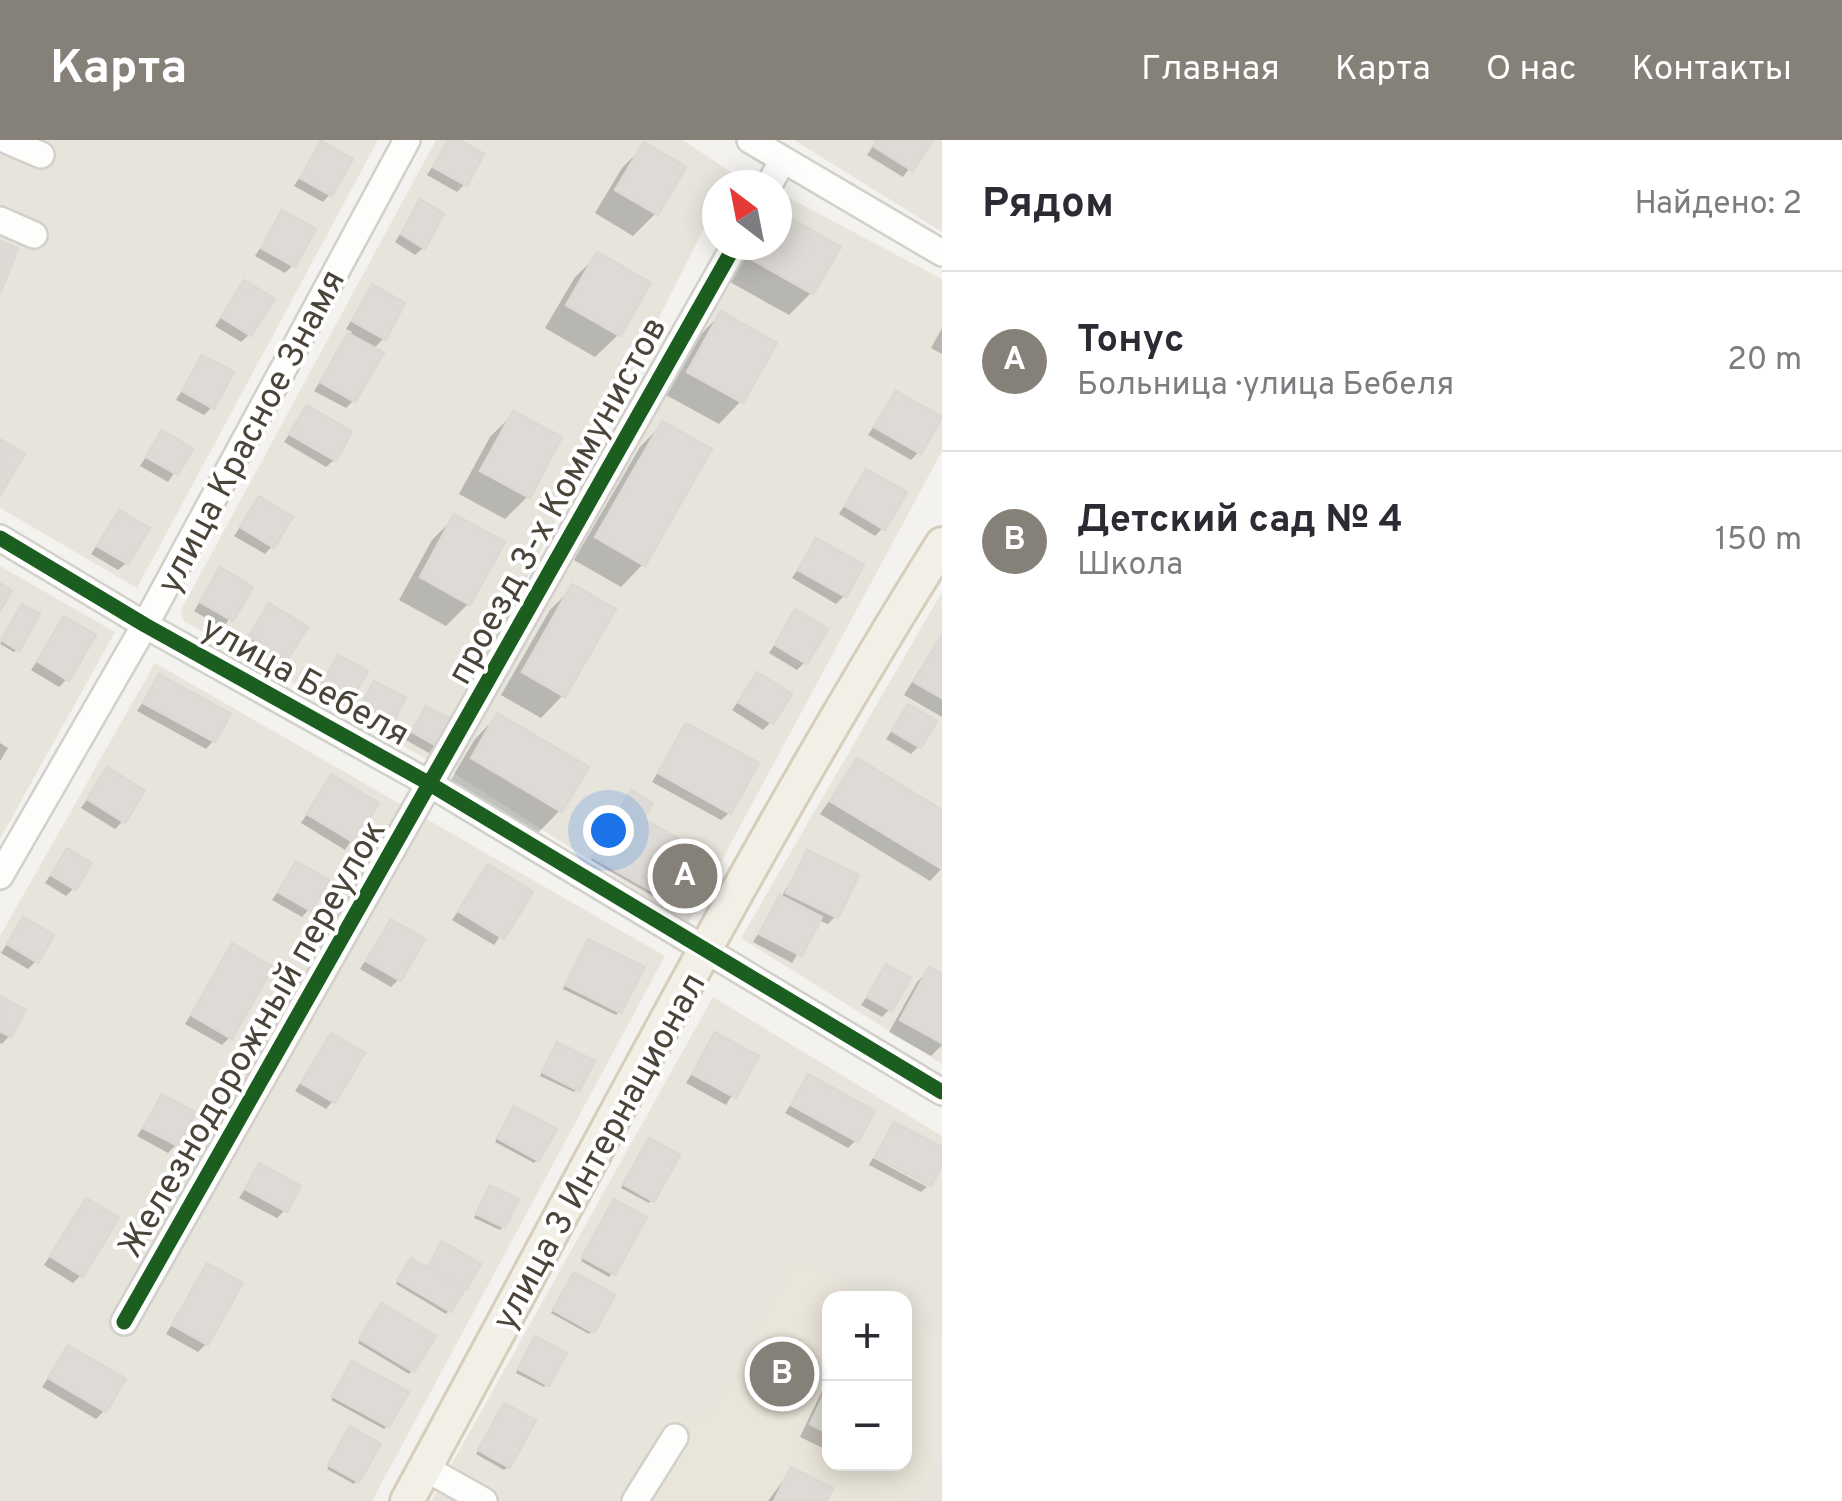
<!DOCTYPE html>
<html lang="ru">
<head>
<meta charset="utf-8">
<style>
	:root { --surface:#fff; --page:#f2f2f3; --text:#2b2b33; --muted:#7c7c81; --line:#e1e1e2; --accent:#868178 }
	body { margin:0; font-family:Overpass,sans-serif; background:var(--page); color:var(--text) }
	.controls { position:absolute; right:30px; bottom:30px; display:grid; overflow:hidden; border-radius:20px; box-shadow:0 5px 25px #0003 }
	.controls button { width:90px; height:90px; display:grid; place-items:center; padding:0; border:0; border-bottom:2px solid var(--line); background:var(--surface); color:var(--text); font:50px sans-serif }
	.compass { position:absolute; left:702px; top:30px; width:90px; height:90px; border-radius:50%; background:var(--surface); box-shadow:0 5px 25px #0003; rotate:328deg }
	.you { position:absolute; left:608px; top:690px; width:35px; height:35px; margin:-25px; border:8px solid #fff; border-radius:50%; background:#1a73e8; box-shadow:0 0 0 15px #1a73e833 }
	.badge { display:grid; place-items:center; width:65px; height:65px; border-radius:50%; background:var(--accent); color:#fff; font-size:32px; font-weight:700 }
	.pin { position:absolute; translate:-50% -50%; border:5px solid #fff; box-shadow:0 2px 10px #0006 }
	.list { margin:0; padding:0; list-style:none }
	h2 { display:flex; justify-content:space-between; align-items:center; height:130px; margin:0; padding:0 40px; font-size:42px }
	h2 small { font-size:32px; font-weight:400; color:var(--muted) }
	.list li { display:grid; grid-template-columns:65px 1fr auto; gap:30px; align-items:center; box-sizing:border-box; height:180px; padding:0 40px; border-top:2px solid var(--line) }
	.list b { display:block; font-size:38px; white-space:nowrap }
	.list p { margin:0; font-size:32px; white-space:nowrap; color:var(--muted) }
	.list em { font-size:32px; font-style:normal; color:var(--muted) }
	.map { position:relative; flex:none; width:942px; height:1361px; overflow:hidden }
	header { display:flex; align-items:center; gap:60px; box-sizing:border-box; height:140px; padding:0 50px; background:var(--accent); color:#fff }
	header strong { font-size:48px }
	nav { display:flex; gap:55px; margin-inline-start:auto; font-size:35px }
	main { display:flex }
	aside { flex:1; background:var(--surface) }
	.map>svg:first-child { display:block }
</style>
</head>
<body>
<header>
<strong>Карта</strong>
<nav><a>Главная</a><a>Карта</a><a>О нас</a><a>Контакты</a></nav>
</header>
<main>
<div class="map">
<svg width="942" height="1361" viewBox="0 0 942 1361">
	<rect width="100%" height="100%" fill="#f4f2ee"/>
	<path fill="#e7e4dc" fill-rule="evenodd" d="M0,0H378L137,448L0,368Z
		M436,0H683L732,33L726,45H717V63L433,623L184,481L181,470Z
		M794,0H942V92Z
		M782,54L942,139V311L688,783L452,632L753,105H777V62Z
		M0,426L115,492L0,699Z
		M942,452V924L741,798Z
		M155,523L665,816L372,1361H0V796Z
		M713,857L942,996V1361H431ZM829,1158H904V1324H829Z"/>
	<path fill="#eae5da" d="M796,1121L868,1158H829V1324H904L905,1178L942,1198V1315L914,1361H650L659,1343L639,1331L676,1271L707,1284Z"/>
	<path fill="#0003" d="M449,0H455L465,44L457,52L427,35Z
		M877,0H930L903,37L867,15Z
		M321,4L330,54L323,62L294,46Z
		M644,6L656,73L633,96L595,73L622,28Z
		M421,62L423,108L415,115L395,102Z
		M283,73L293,125L285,133L255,116Z
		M779,74L811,153L789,175L730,142L751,105H777Z
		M598,115L618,195L595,217L545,188L575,137Z
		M245,143L249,195L241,202L215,186Z
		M372,147L384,198L373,209L353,261L346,268L314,251L352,192L346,189Z
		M721,174L741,261L719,284L666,255L698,197Z
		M942,188V214L931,208Z
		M202,218L212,267L204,275L176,260Z
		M896,254L919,312L911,320L868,295Z
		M307,268L334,320L326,327L284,302Z
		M513,274L528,356L505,379L459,354L490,297Z
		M662,284L643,424L621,447L574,420L640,307Z
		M162,293L190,310L168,342L140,326Z
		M866,332L883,388L875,396L839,374Z
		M259,359L272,406L265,414L234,396Z
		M119,373L126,423L118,430L91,414Z
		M455,377L468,464L446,486L399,460L432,400Z
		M817,401L844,456L836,464L792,438Z
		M220,430L250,448L223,488L194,471Z
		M573,447L563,555L541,578L501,555L550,470Z
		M270,466L285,518L278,526L243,505Z
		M19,470L17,509L14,512L0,504Z
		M796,472L805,522L797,530L769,513Z
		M65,479L67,539L59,547L31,530Z
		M942,494V577L904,555Z
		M338,518L350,557L343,565L316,551Z
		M758,535L771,582L763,590L732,570Z
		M160,537L213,601L206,609L137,571Z
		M375,544L389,585L381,593L353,578Z
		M908,567L919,606L911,614L886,599Z
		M427,569L437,605L429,613L406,600Z
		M497,576L560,670L538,693L450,641L475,599Z
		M686,586L729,673L721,680L652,642Z
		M0,603L8,608L0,621Z
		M857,621L942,728L930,741L820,674Z
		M108,630L123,681L115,689L81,668Z
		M331,638L375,664L345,710L301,683Z
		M628,657L641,680L708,719L677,770L591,720Z
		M67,711L74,748L66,756L45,743Z
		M808,714L836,776L828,784L818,780L792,823L753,802Z
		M297,724L309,769L302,777L272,760Z
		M488,727L530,752L494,805L452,780Z
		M23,780L36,821L28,829L1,813Z
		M391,782L399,839L391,847L360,829Z
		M585,805L619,872L616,875L563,849Z
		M233,807L230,897L222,905L185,884Z
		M887,827L890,869L882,877L861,865Z
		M929,830L942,837V905L931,916L889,892L917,842Z
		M0,859L9,896L2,904L0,903Z
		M716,895L756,917L726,965L686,943Z
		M331,896L333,961L326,969L295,951Z
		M554,908L577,949L574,952L540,936Z
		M809,937L856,1000L848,1008L785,973Z
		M162,957L176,1005L168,1013L137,996Z
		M511,972L537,1020L534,1023L495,1002Z
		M646,1004L652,1060L649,1063L621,1048Z
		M873,1018L927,1047L921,1052L869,1025Z
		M260,1026L285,1070L277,1078L239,1058Z
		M487,1051L503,1087L500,1090L474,1078Z
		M87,1061L81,1135L73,1143L44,1125Z
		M612,1065V1133L609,1137L581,1121Z
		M439,1108L478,1125L446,1174L396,1144L409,1124L427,1130Z
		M208,1127L206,1204L198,1212L166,1194Z
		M571,1138L592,1191L589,1194L551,1173Z
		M378,1170L412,1231L409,1234L358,1203Z
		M532,1203L547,1244L544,1247L516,1233Z
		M68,1208L104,1271L96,1279L42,1247Z
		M349,1227L387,1286L384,1289L331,1260Z
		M829,1236V1311L800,1297Z
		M502,1269L508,1327L504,1330L476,1314Z
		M347,1293L357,1340L354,1344L327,1329Z
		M791,1330L824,1361H768Z"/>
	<path fill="#dedbd6" stroke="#dcd9d4" stroke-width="2.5" d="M448,0H460L484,14L467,46L433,27Z
		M877,0H933L913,31L873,6Z
		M321,1L353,19L332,56L300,38Z
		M644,2L686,27L658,75L615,50Z
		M420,59L444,74L425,109L401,94Z
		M282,70L316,89L295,127L261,108Z
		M778,71L841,107L813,154L751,119L759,105H777Z
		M0,101L18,109L0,154Z
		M597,112L651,143L620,196L566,165Z
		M244,140L275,159L251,196L221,177Z
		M372,144L405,163L386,200L352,181Z
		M721,171L777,203L743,263L687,232Z
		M348,193L384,213L355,262L320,242Z
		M202,215L234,232L214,269L182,251Z
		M896,251L942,277L921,314L874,287Z
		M307,265L352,292L336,321L289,294Z
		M513,271L562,297L530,358L480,331Z
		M662,281L712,309L645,426L595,397Z
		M162,290L193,309L178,335L146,317Z
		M0,299L25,314L0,355Z
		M866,329L907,352L885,390L845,366Z
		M259,356L293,377L274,408L240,387Z
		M119,370L150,388L128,424L97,406Z
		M454,374L505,402L470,465L420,437Z
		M816,398L864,425L846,457L798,430Z
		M220,427L253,447L233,481L200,462Z
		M0,443L12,451L0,471Z
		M572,444L616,469L565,557L522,532Z
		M269,463L308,487L287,520L249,496Z
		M22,464L40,474L19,511L1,500Z
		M795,469L828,489L807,524L775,505Z
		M64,476L96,495L69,541L37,521Z
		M942,494V558L914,542Z
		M338,515L368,531L352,559L322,543Z
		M757,532L792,554L773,584L738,562Z
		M159,534L231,574L215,602L143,563Z
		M374,541L406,558L391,586L359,569Z
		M908,564L937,581L921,608L892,591Z
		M426,566L453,580L439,607L412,592Z
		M497,573L589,627L562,672L471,618Z
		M686,583L759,623L731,674L658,633Z
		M857,618L942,670V729L830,661Z
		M107,627L145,651L125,683L87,659Z
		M331,634L379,663L355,703L307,674Z
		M631,650L653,663L644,679L711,718L682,768L592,717Z
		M67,708L92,723L76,750L51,735Z
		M807,710L859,735L838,778L786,753Z
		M296,721L329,740L311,771L278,752Z
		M488,724L533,752L504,799L458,771Z
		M780,755L822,777L802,816L759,794Z
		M23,777L54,795L38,823L7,804Z
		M391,779L425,799L401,841L366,821Z
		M588,799L645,827L621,873L565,845Z
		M232,803L273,827L232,899L191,875Z
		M886,824L911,838L892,871L867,857Z
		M929,827L942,834V903L900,880Z
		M0,856L26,870L11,897L0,891Z
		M715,892L759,916L736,958L692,934Z
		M331,893L365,913L335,963L301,943Z
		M557,902L595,921L579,951L542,932Z
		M808,934L875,971L858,1002L791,965Z
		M162,954L196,973L178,1006L143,988Z
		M514,966L557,989L539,1021L497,998Z
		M894,982L942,1007V1026L931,1046L875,1017Z
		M649,998L680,1015L654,1062L623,1044Z
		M259,1023L301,1046L287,1072L245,1049Z
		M490,1045L519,1059L505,1088L476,1074Z
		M86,1058L119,1078L83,1137L50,1116Z
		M614,1059L647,1077L615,1135L582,1117Z
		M442,1101L481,1124L467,1149L428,1126Z
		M411,1118L465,1149L451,1172L397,1140Z
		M207,1123L243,1143L208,1205L172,1185Z
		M574,1132L615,1155L594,1193L553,1170Z
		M381,1163L436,1196L414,1232L359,1199Z
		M535,1196L567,1213L549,1246L518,1229Z
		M68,1205L126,1239L106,1272L48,1238Z
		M352,1221L409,1252L389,1287L332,1256Z
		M829,1245V1294L810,1284Z
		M504,1263L536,1280L510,1328L478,1310Z
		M350,1286L381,1304L359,1342L328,1325Z
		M791,1327L833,1348L827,1361H774Z"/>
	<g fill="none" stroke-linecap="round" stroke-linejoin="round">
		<g stroke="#d2d0cb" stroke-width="30">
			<path id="minor" d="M6,0L41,15
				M750,0L942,113
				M769,45L783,20
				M0,80L34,95
				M0,398L145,485L430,644L942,952
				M0,736L145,485L407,0
				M124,1182L735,105
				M425,1328L484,1361
				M635,1361L675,1297"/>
		</g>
		<g stroke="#d6cebb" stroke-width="38">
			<path id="major" d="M407,1361C582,1041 748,713 942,404"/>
		</g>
		<use href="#minor" stroke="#fdfdfc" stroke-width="25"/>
		<use href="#major" stroke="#f2efe6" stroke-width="32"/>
		<g stroke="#fff" stroke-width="21">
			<path id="cycleway" d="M0,398L145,485L430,644L942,952
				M124,1182L735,105"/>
		</g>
		<use href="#cycleway" stroke="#1b5e20" stroke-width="15"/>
	</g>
	<g text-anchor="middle" stroke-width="8" stroke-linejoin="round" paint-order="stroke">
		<g font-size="35" fill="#4b4439" stroke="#fff">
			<text transform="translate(250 291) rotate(-62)" y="12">улица Красное Знамя</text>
			<text transform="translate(556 360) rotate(-61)" y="12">проезд 3-х Коммунистов</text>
			<text transform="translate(306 540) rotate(29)" y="12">улица Бебеля</text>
			<text transform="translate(251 898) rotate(-60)" y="12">Железнодорожный переулок</text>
			<text transform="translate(598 1011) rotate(-61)" y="12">улица 3 Интернационал</text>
		</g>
	</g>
</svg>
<div class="controls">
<button>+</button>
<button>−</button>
</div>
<svg class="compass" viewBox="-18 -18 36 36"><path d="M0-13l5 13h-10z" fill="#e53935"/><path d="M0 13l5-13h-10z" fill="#7c7c81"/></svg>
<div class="you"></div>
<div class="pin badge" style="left:685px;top:736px">A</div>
<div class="pin badge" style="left:782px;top:1234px">B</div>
</div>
<aside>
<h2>Рядом<small>Найдено: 2</small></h2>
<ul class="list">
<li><span class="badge">A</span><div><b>Тонус</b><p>Больница · улица Бебеля</p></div><em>20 m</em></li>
<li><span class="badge">B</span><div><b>Детский сад № 4</b><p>Школа</p></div><em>150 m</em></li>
</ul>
</aside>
</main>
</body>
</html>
